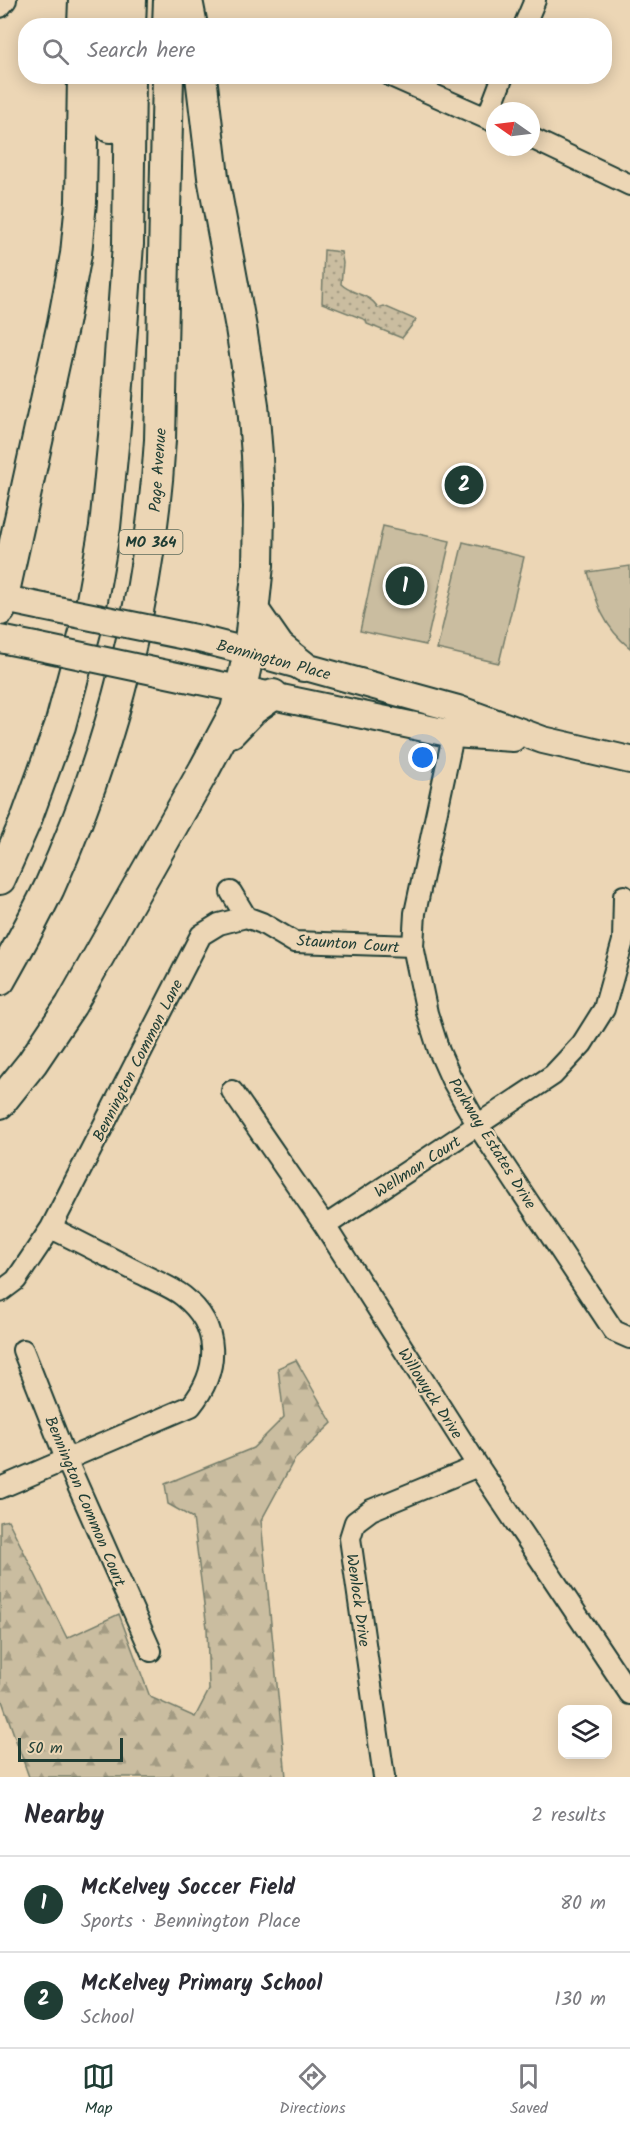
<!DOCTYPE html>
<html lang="en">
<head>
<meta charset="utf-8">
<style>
	:root { --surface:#fff; --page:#f7f7f7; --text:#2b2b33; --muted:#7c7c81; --line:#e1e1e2; --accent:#1f3d34 }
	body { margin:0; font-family:Kalam,sans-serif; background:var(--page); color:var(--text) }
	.controls { position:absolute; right:18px; bottom:18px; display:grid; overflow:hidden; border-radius:12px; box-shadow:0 3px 15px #0003 }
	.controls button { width:54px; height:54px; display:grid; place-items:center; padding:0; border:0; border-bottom:2px solid var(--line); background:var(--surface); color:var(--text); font:30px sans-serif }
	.compass { position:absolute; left:486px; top:102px; width:54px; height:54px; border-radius:50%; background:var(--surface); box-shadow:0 3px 15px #0003; rotate:284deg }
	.scale { position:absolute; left:18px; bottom:15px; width:105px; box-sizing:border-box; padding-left:6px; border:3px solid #1f3d34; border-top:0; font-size:16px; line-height:21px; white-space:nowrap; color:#1f3d34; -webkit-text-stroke:4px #ecd6b5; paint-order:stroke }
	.you { position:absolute; left:423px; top:758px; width:21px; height:21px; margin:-15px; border:4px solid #fff; border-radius:50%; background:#1a73e8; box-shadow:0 0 0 9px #1a73e833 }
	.badge { display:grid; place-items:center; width:39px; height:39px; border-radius:50%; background:var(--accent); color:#fff; font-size:20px; font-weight:700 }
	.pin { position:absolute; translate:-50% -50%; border:3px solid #fff; box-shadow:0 2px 6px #0006 }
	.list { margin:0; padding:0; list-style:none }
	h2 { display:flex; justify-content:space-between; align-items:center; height:78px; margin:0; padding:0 24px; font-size:26px }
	h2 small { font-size:20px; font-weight:400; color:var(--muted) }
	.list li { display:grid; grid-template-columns:39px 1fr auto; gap:18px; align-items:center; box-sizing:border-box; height:96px; padding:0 24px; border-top:2px solid var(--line) }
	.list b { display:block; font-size:22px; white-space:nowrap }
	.list p { margin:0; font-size:20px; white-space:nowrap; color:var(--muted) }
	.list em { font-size:20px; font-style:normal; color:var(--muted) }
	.icon { flex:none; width:33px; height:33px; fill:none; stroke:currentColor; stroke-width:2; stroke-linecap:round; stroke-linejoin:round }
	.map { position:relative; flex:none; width:630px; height:1777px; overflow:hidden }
	.search { position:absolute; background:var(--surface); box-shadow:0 3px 15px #0003; left:18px; right:18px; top:18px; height:66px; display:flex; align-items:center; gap:15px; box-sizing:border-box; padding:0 21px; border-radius:24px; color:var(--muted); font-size:22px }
	.sheet { height:270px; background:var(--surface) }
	nav { display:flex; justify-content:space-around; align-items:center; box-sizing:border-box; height:84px; border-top:2px solid var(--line); background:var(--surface); font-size:16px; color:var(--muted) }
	nav a { display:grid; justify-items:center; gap:3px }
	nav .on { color:var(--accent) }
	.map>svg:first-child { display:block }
</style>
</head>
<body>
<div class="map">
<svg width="630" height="1777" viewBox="0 0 630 1777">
	<defs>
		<pattern id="forest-firs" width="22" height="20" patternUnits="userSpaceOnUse" patternTransform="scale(1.5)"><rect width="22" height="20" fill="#cabda0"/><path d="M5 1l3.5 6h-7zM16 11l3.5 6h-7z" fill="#a39b83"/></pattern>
		<pattern id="park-dots" width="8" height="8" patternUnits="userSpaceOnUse" patternTransform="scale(1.5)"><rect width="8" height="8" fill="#cabda0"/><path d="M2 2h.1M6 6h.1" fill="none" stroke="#a39b83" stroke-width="1.8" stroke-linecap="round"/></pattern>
	</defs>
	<rect width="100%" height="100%" fill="#ecd6b5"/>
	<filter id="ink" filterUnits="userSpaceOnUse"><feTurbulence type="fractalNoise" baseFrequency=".0167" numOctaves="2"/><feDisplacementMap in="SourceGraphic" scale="12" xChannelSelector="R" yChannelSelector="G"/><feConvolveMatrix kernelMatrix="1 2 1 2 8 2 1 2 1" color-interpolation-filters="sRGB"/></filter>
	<g filter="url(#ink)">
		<path fill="#cabda0" stroke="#747d6a" stroke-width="1.5" d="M383,526L450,541L426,645L360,631Z
			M463,542L524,557L499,663L437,649Z
			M630,566V648C603,626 597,604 588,572Z"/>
		<path fill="url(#forest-firs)" stroke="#747d6a" stroke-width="1.5" d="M296,1360L332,1423L294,1460L261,1521L286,1777H29L0,1695V1522L8,1520L67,1638L119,1614L150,1697L195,1717L209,1690L207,1628L193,1518L168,1504L165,1484L253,1448L284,1417L278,1368Z"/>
		<path fill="url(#park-dots)" stroke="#747d6a" stroke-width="1.5" d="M324,250L341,252L343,263L341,284C352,295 370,293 378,308L384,306L416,320L402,338L367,324L366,320L322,303Z"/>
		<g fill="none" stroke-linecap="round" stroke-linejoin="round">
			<g stroke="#1f3d34" stroke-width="24">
				<path id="minor" d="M0,7L6,0
					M524,26L535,0
					M391,76L495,122
					M487,118L503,76
					M531,138L630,185
					M456,722L415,913L413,946L427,1013L439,1051L451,1078L478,1126L614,1331L630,1338
					M231,892L246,917L262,923L294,942L413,946
					M232,1091L325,1226L478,1466L630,1694
					M325,1226L553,1075L582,1044L604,1009L623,941L624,896
					M51,1228L201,935L219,924L246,917
					M0,1292L16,1280L51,1228C82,1243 112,1259 142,1274C155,1281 172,1287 183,1296C221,1326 220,1370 191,1406L0,1488
					M23,1350L66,1459L151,1651
					M384,1777L350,1538L355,1522L371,1510L478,1466"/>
			</g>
			<g stroke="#1f3d34" stroke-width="30">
				<path id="major" d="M0,598L43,607
					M195,638L262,655L458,709L543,740L630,760
					M0,639L35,646
					M186,678L453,734L513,738"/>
			</g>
			<g stroke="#1f3d34" stroke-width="34">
				<path id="highway" d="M104,0L105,26
					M187,0L192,26
					M83,26L84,0
					M130,26L131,0
					M168,26L169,0
					M108,76L110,127
					M0,610L63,323L76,254L81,202L83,76
					M254,611L279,647L303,666
					M231,732L253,709L273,695
					M0,879L26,820L60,726L89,617L105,527L115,426L128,244L130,76
					M0,980C17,950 34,919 49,888C113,747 151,594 160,440L168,76
					M0,1103L32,1063L71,1005L204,770L236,710L249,652L258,565L259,507L257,455L253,405L241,328L213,177L201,76"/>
			</g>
			<use href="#minor" stroke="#ecd6b5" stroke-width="20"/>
			<use href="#major" stroke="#ecd6b5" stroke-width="26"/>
			<use href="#highway" stroke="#ecd6b5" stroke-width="30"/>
			<g stroke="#1f3d34" stroke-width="30" stroke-linecap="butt">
				<path id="major-bridge" d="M43,607L195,638
					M35,646L186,678"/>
			</g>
			<use href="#major-bridge" stroke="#ecd6b5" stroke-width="26"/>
		</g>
	</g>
	<g text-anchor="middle" stroke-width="4.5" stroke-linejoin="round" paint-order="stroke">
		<rect fill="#ecd6b5" stroke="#5c6b5b" stroke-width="1.5" x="119.5" y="530" width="63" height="24" rx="4.5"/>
		<g font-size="15" font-weight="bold" fill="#1f3d34">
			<text x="151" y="547">MO 364</text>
		</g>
		<g font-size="16" fill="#1f3d34" stroke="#ecd6b5">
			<text transform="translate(157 470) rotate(-86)" y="6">Page Avenue</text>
			<text transform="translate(274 659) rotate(15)" y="6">Bennington Place</text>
			<text transform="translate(348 943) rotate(4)" y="6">Staunton Court</text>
			<text transform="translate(137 1060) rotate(-63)" y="6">Bennington Common Lane</text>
			<text transform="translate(493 1143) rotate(58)" y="6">Parkway Estates Drive</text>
			<text transform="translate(417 1166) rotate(-33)" y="6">Wellman Court</text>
			<text transform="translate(431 1393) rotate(57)" y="6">Willowyck Drive</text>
			<text transform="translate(86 1501) rotate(67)" y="6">Bennington Common Court</text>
			<text transform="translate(359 1600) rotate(82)" y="6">Wenlock Drive</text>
		</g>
	</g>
</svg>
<div class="controls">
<button><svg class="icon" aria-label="layers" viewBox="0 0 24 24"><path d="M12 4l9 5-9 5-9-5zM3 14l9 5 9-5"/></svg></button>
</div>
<svg class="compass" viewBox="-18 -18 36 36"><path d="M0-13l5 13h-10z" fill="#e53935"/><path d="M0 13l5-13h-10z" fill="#7c7c81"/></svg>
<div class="scale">50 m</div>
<div class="you"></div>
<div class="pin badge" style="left:405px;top:586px">1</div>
<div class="pin badge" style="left:464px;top:485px">2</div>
<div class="search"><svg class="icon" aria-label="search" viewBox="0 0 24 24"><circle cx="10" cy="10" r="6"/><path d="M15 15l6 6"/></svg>Search here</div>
</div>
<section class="sheet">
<h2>Nearby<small>2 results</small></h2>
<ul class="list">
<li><span class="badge">1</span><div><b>McKelvey Soccer Field</b><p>Sports · Bennington Place</p></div><em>80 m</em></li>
<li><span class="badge">2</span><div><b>McKelvey Primary School</b><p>School</p></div><em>130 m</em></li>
</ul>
</section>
<nav>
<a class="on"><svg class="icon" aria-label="map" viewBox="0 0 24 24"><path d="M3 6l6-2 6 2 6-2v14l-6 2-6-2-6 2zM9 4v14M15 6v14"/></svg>Map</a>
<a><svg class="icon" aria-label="directions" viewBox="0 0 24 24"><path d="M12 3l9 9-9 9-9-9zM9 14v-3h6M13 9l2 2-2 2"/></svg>Directions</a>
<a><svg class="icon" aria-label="saved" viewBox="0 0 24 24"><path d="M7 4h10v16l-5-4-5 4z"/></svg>Saved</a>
</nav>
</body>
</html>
